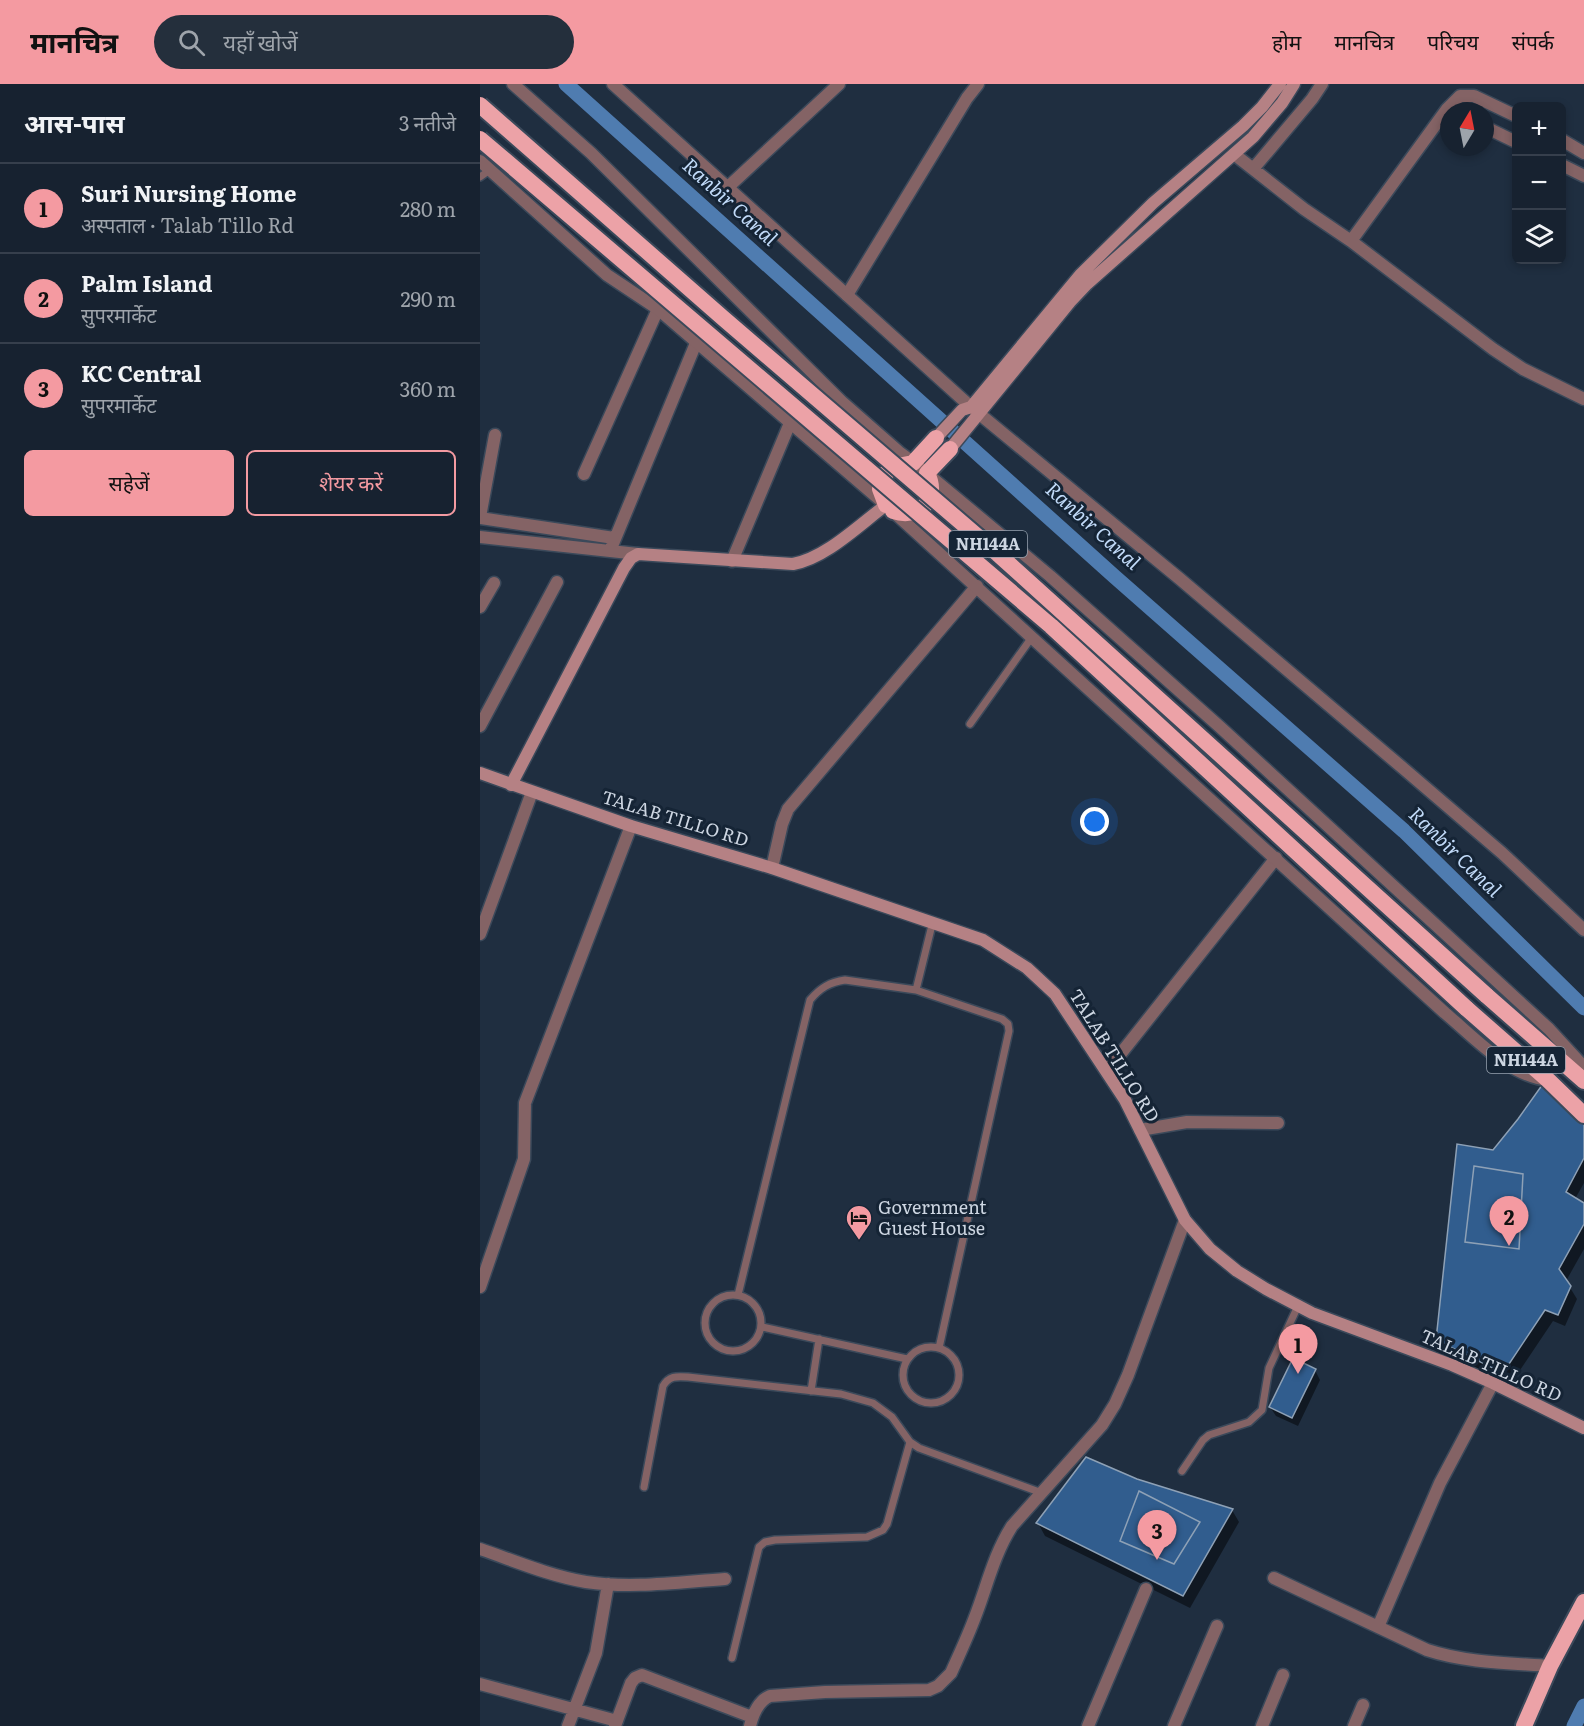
<!DOCTYPE html>
<html lang="hi">
<head>
<meta charset="utf-8">
<style>
	:root { --surface:#172230; --page:#242f3c; --text:#f1f3f6; --muted:#9ea4ab; --line:#363f4c; --accent:#f49aa1 }
	body { margin:0; font-family:Literata,"Noto Sans Devanagari",serif; background:var(--page); color:var(--text) }
	.controls { position:absolute; right:18px; top:18px; display:grid; overflow:hidden; border-radius:9px; box-shadow:0 3px 9px #0003 }
	.controls button { width:54px; height:54px; display:grid; place-items:center; padding:0; border:0; border-bottom:2px solid var(--line); background:var(--surface); color:var(--text); font:30px sans-serif }
	.compass { position:absolute; left:960px; top:18px; width:54px; height:54px; border-radius:50%; background:var(--surface); box-shadow:0 3px 9px #0003; rotate:10deg }
	.you { position:absolute; left:615px; top:738px; width:21px; height:21px; margin:-15px; border:4px solid #fff; border-radius:50%; background:#1a73e8; box-shadow:0 0 0 9px #1a73e833 }
	.badge { display:grid; place-items:center; width:39px; height:39px; border-radius:50%; background:var(--accent); color:#111; font-size:20px; font-weight:700 }
	.pin { position:absolute; translate:-50% -50px; filter:drop-shadow(0 2px 3px #0008) }
	.pin::after { content:''; position:absolute; top:32px; width:21px; height:18px; background:inherit; clip-path:polygon(0 0,100% 0,50% 100%) }
	.list { margin:0; padding:0; list-style:none }
	h2 { display:flex; justify-content:space-between; align-items:center; height:78px; margin:0; padding:0 24px; font-size:26px }
	h2 small { font-size:20px; font-weight:400; color:var(--muted) }
	.list li { display:grid; grid-template-columns:39px 1fr auto; gap:18px; align-items:center; box-sizing:border-box; height:90px; padding:0 24px; border-top:2px solid var(--line) }
	.list b { display:block; font-size:22px; white-space:nowrap }
	.list p { margin:0; font-size:20px; white-space:nowrap; color:var(--muted) }
	.list em { font-size:20px; font-style:normal; color:var(--muted) }
	.actions { display:flex; gap:12px; padding:18px 24px }
	.actions a { flex:1; padding:14px 0; border:2px solid var(--accent); border-radius:9px; text-align:center; font-size:21px; color:var(--accent) }
	.actions .main { background:var(--accent); color:#111 }
	.icon { flex:none; width:33px; height:33px; fill:none; stroke:currentColor; stroke-width:2; stroke-linecap:round; stroke-linejoin:round }
	.map { position:relative; flex:none; width:1104px; height:1642px; overflow:hidden }
	header { display:flex; align-items:center; gap:36px; box-sizing:border-box; height:84px; padding:0 30px; background:var(--accent); color:#111 }
	header strong { font-size:28px }
	nav { display:flex; gap:33px; margin-inline-start:auto; font-size:21px }
	.search { width:420px; height:54px; background:var(--page); display:flex; align-items:center; gap:15px; box-sizing:border-box; padding:0 21px; border-radius:33px; color:var(--muted); font-size:22px }
	main { display:flex }
	aside { flex:1; background:var(--surface) }
	.map>svg:first-child { display:block }
</style>
</head>
<body>
<header>
<strong>मानचित्र</strong>
<div class="search"><svg class="icon" aria-label="search" viewBox="0 0 24 24"><circle cx="10" cy="10" r="6"/><path d="M15 15l6 6"/></svg>यहाँ खोजें</div>
<nav><a>होम</a><a>मानचित्र</a><a>परिचय</a><a>संपर्क</a></nav>
</header>
<main>
<aside>
<h2>आस-पास<small>3 नतीजे</small></h2>
<ul class="list">
<li><span class="badge">1</span><div><b>Suri Nursing Home</b><p>अस्पताल · Talab Tillo Rd</p></div><em>280 m</em></li>
<li><span class="badge">2</span><div><b>Palm Island</b><p>सुपरमार्केट</p></div><em>290 m</em></li>
<li><span class="badge">3</span><div><b>KC Central</b><p>सुपरमार्केट</p></div><em>360 m</em></li>
</ul>
<div class="actions"><a class="main">सहेजें</a><a>शेयर करें</a></div>
</aside>
<div class="map">
<svg width="1104" height="1642" viewBox="0 0 1104 1642">
	<rect width="100%" height="100%" fill="#1f2e40"/>
	<path fill="#0007" d="M1104,1043V1099L1095,1115L1104,1121V1165L1086,1197L1097,1215L1085,1242L1073,1237L1030,1301L965,1268L958,1255L1014,1067Z
		M835,1286L840,1296L818,1342L796,1332L790,1323Z
		M657,1397L752,1426L759,1438L710,1524L565,1452L558,1439Z"/>
	<g fill="none" stroke-linecap="round" stroke-linejoin="round">
		<path stroke="#4f7cb0" stroke-width="15" d="M86,0L635,493L924,747L1104,924
			M1094,1642L1104,1622"/>
	</g>
	<path fill="#315d8e" stroke="#8ea1b6" stroke-width="1.5" d="M1065,997L1104,1040V1074L1086,1108L1104,1119V1140L1079,1185L1091,1202L1078,1231L1065,1226L1023,1289L956,1256L977,1060L1013,1066L1038,1035Z
		M994,1082L1043,1090L1039,1165L985,1158Z
		M813,1274L836,1285L812,1334L789,1323Z
		M606,1373L657,1395L753,1425L703,1512L556,1439Z
		M659,1407L720,1438L694,1480L640,1457Z"/>
	<g fill="none" stroke-linecap="round" stroke-linejoin="round">
		<g stroke="#3b495a" stroke-width="10">
			<path id="service" d="M0,93L10,86
				M490,640L552,553
				M436,906L522,935L528,940L529,947L459,1264
				M225 1239a28 28 0 1 1 56 0a28 28 0 1 1-56 0Z
				M258,1211L330,916C340,904 350,898 365,896L436,906L453,837
				M282,1243L427,1275
				M423 1291a28 28 0 1 1 56 0a28 28 0 1 1-56 0Z
				M331,1307L339,1255
				M702,1387L723,1356L729,1351L769,1338L782,1326L789,1284L818,1222
				M164,1403L183,1302C189,1292 196,1292 208,1293L361,1310L393,1319L412,1333L430,1358L439,1364L562,1409
				M252,1574L279,1463L285,1458L295,1456L387,1453L403,1446L407,1440L430,1358"/>
		</g>
		<g stroke="#3b495a" stroke-width="15">
			<path id="minor" d="M1005,43L1036,58
				M1082,56L1104,69
				M754,70L824,125L871,157L1013,265L1043,285L1104,315
				M1082,81L1104,92
				M773,85L832,15L842,0
				M247,104L359,0
				M871,157L967,25L980,12H994L1036,32
				M367,211L487,14L498,0
				M104,390L178,225
				M0,433L15,351
				M0,434L134,454
				M0,453L158,470
				M130,467L216,259
				M252,477L310,339
				M0,523L14,499
				M0,642L77,498
				M292,784L302,740L308,725L497,502
				M0,850L52,708
				M627,987L796,774
				M660,1046L707,1038L798,1039
				M0,1203L44,1075L45,1019L151,742
				M0,1465C35,1477 70,1492 106,1498C151,1505 200,1498 245,1495
				M794,1494L947,1566C987,1579 1029,1579 1070,1582
				M898,1543L960,1399L1013,1299
				M0,1600L137,1637
				M88,1642L116,1569L128,1500
				M135,1642L151,1599L155,1594L162,1591L272,1633
				M270,1642C273,1630 278,1617 290,1612L345,1608L449,1606L458,1602L471,1589C479,1571 488,1552 495,1533C507,1502 514,1470 532,1442L622,1341L635,1320L648,1291L705,1136
				M608,1642L666,1505
				M694,1642L737,1542
				M782,1642L803,1591
				M874,1642L883,1621"/>
		</g>
		<g stroke="#3b495a" stroke-width="15">
			<path id="tertiary" d="M33,0L111,69L362,318L419,368L438,382L570,492L740,643L1069,945L1104,983
				M133,0L491,323L700,495L924,685L1022,769L1104,846
				M0,77L127,191L178,225L406,421L965,929C995,954 1029,992 1068,996"/>
		</g>
		<g stroke="#3b495a" stroke-width="15">
			<path id="secondary" d="M456,354L482,326L491,323L600,191L673,119L763,42L782,23L800,0
				M470,365L590,218L607,200L773,53L802,19L814,0
				M0,689L151,742L292,784L503,856L547,884L575,910L645,1016L705,1136L730,1165L757,1187L786,1205L832,1229L972,1281L1013,1299L1104,1344
				M31,701L144,484L151,474L158,470L313,480C346,474 379,441 406,421"/>
		</g>
		<g stroke="#3b495a" stroke-width="20">
			<path id="trunk" d="M406,421L400,405L406,389L413,383L433,379L456,354
				M413,427C440,436 460,415 447,389L470,365
				M1006,911L1104,997
				M986,924L1068,996L1104,1031
				M1044,1642L1070,1582L1104,1518"/>
		</g>
		<use href="#service" stroke="#846365" stroke-width="7"/>
		<use href="#minor" stroke="#846365" stroke-width="12"/>
		<use href="#tertiary" stroke="#846365" stroke-width="12"/>
		<use href="#secondary" stroke="#b58184" stroke-width="12"/>
		<use href="#trunk" stroke="#eca2a7" stroke-width="16"/>
		<g stroke="#3b495a" stroke-width="20" stroke-linecap="butt">
			<path id="trunk-bridge" d="M0,21L243,234L518,470L1006,911
				M0,55L571,542L986,924"/>
		</g>
		<use href="#trunk-bridge" stroke="#eca2a7" stroke-width="16"/>
	</g>
	<defs>
		<g id="hotel-pin" transform="scale(1.35)"><path d="M0 17L-7.5 6A9.5 9.5 0 1 1 7.5 6Z" fill="#f49aa1" stroke="#152435"/><path d="M-6-4.5h1.5V1H6V5H4.5V3h-9V5H-6ZM-4 0a1.8 1.8 0 1 1 3.6 0ZM.5 0V-2.5h3Q6-2.5 6 0Z" fill="#111"/></g>
	</defs>
	<g fill-rule="evenodd">
		<use href="#hotel-pin" x="379" y="1134"/>
	</g>
	<g text-anchor="middle" stroke-width="6" stroke-linejoin="round" paint-order="stroke">
		<g fill="#152435" stroke="#96a1ae" stroke-width="1.5">
			<rect x="469" y="447" width="78" height="26" rx="4.5"/>
			<rect x="1007" y="963" width="78" height="26" rx="4.5"/>
		</g>
		<g font-size="16" font-weight="bold" fill="#cdd6e2">
			<text x="508" y="466">NH144A</text>
			<text x="1046" y="982">NH144A</text>
		</g>
		<g font-size="18" fill="#cdd6e2" stroke="#152435">
			<text transform="translate(195 735) rotate(17)" y="6">TALAB TILLO RD</text>
			<text transform="translate(634 972) rotate(58)" y="6">TALAB TILLO RD</text>
			<text transform="translate(1011 1282) rotate(24)" y="6">TALAB TILLO RD</text>
		</g>
		<g font-size="18" fill="#cdd6e2" stroke="#152435" text-anchor="start">
			<text x="398" y="1130">Government<tspan x="398" dy="21">Guest House</tspan></text>
		</g>
		<g font-size="20" font-style="italic" fill="#c1daf8" stroke="#152435">
			<text transform="translate(250 118) rotate(42)" y="7">Ranbir Canal</text>
			<text transform="translate(613 442) rotate(42)" y="7">Ranbir Canal</text>
			<text transform="translate(975 768) rotate(44)" y="7">Ranbir Canal</text>
		</g>
	</g>
</svg>
<div class="controls">
<button>+</button>
<button>−</button>
<button><svg class="icon" aria-label="layers" viewBox="0 0 24 24"><path d="M12 4l9 5-9 5-9-5zM3 14l9 5 9-5"/></svg></button>
</div>
<svg class="compass" viewBox="-18 -18 36 36"><path d="M0-13l5 13h-10z" fill="#e53935"/><path d="M0 13l5-13h-10z" fill="#9ea4ab"/></svg>
<div class="you"></div>
<div class="pin badge" style="left:818px;top:1290px">1</div>
<div class="pin badge" style="left:1029px;top:1162px">2</div>
<div class="pin badge" style="left:677px;top:1476px">3</div>
</div>
</main>
</body>
</html>
